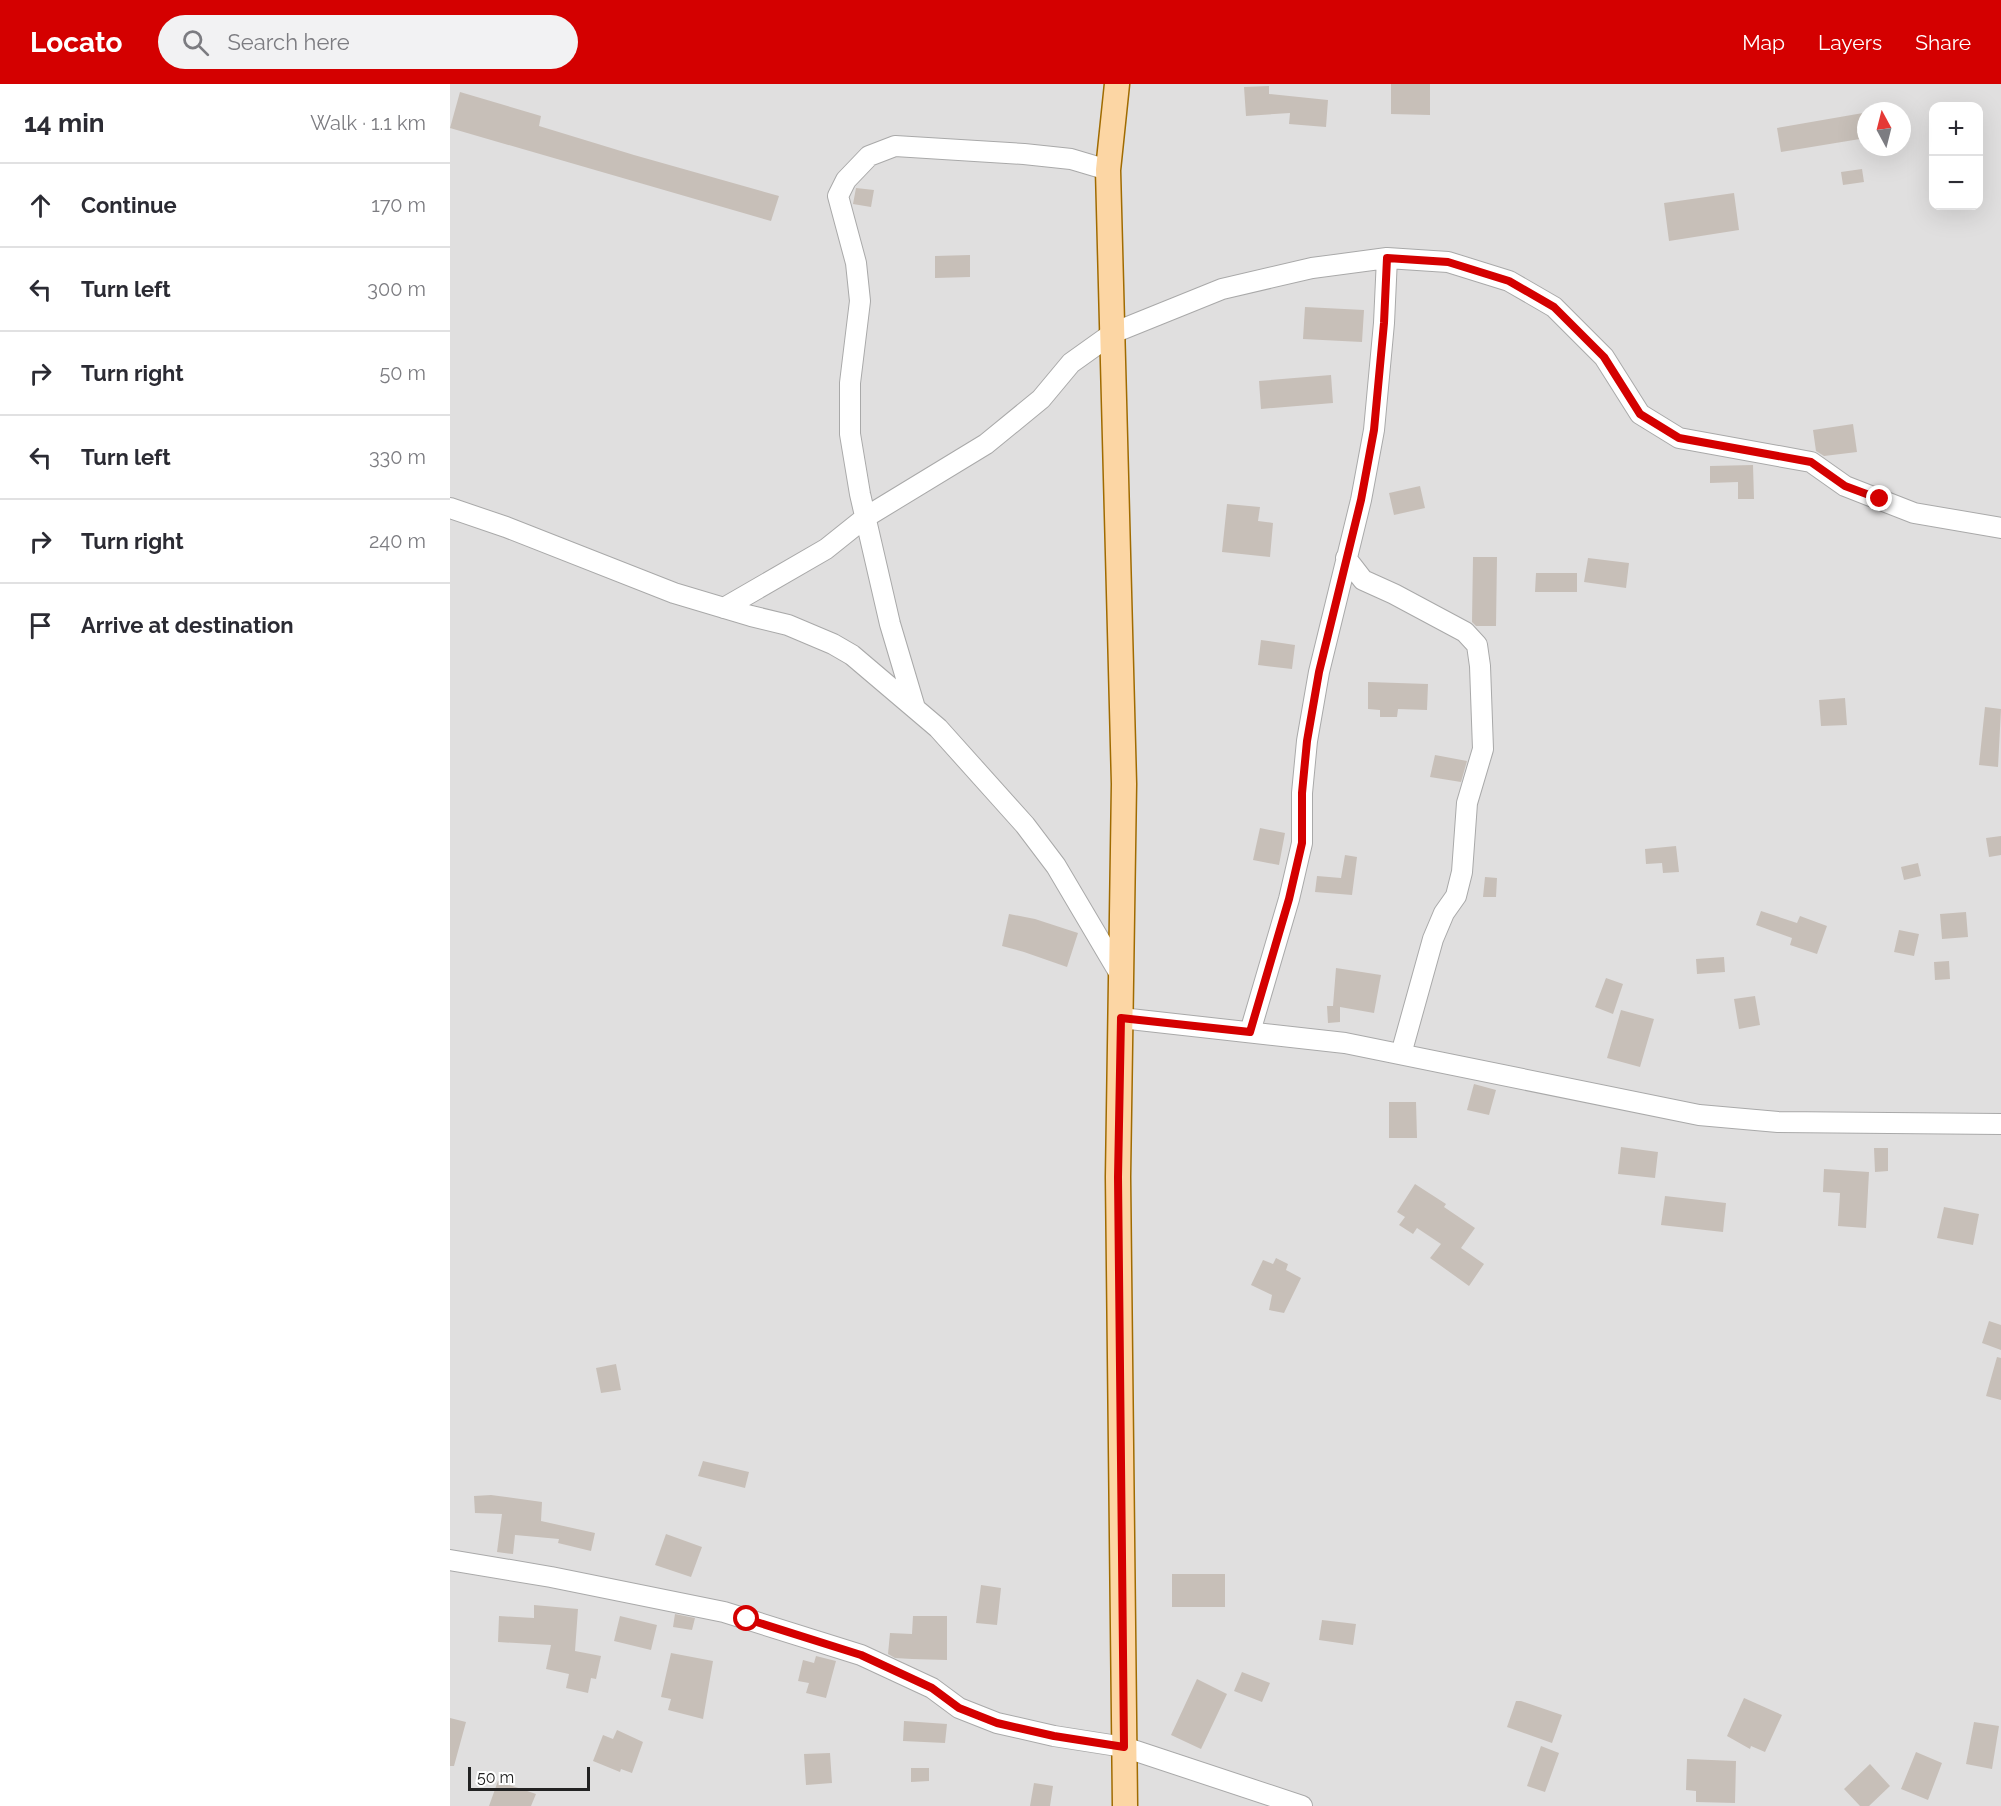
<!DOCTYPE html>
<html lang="en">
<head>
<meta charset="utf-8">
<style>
	:root { --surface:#fff; --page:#f2f2f3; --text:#2b2b33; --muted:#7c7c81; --line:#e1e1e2; --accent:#d40000 }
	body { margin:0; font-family:Raleway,sans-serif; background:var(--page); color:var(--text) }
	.controls { position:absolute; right:18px; top:18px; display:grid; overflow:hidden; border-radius:12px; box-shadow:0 6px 24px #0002 }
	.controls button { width:54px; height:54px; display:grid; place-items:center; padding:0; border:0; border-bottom:2px solid var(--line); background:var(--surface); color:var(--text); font:30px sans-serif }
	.compass { position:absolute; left:1407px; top:18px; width:54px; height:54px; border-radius:50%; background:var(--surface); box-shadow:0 6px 24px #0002; rotate:353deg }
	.scale { position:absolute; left:18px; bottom:15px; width:122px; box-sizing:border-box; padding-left:6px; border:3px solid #222; border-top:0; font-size:16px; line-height:21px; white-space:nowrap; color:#222; -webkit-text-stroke:4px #fff; paint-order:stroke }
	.stop { position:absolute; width:18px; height:18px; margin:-14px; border:4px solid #d40000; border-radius:50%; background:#fff }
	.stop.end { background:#d40000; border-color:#fff; box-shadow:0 2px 6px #0008 }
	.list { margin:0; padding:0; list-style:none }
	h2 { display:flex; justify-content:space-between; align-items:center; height:78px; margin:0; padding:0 24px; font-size:26px }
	h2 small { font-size:20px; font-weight:400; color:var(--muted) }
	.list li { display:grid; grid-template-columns:39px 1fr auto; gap:18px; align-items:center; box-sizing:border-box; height:84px; padding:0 24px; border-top:2px solid var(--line) }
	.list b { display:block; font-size:22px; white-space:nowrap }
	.list em { font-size:20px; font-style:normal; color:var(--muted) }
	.icon { flex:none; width:33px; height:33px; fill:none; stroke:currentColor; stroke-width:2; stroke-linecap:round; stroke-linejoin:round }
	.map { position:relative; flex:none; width:1551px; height:1722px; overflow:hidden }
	header { display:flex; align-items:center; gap:36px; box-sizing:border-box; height:84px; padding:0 30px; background:var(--accent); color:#fff }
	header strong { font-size:28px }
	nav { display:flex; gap:33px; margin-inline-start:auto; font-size:21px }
	.search { width:420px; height:54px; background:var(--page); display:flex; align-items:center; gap:15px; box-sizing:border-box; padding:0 21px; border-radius:33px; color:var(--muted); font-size:22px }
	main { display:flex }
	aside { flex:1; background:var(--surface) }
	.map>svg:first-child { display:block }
</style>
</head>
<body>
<header>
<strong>Locato</strong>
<div class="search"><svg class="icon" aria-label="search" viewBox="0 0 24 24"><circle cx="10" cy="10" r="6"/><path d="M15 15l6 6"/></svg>Search here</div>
<nav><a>Map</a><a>Layers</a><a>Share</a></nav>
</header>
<main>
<aside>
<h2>14 min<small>Walk · 1.1 km</small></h2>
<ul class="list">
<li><svg class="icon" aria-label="ahead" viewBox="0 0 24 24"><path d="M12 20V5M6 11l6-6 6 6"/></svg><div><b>Continue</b></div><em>170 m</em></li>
<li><svg class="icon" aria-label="left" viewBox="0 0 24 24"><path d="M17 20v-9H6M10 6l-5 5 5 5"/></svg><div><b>Turn left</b></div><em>300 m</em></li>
<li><svg class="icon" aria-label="right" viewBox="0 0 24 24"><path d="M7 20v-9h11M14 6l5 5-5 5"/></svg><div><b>Turn right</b></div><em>50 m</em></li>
<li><svg class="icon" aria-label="left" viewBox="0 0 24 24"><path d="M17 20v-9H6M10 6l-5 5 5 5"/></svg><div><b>Turn left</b></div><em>330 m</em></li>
<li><svg class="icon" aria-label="right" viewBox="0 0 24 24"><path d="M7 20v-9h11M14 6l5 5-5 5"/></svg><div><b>Turn right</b></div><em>240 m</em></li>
<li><svg class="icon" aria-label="arrive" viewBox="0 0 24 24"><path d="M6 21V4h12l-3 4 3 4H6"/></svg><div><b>Arrive at destination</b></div></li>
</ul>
</aside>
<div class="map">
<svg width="1551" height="1722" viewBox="0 0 1551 1722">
	<rect width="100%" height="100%" fill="#f2efe9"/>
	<path fill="#e0dfdf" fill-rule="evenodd" d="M0,0H1551V1722H0ZM1484,22H1528V122H1484ZM1416,27H1452V63H1416Z"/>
	<path fill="#c7bfb8" d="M941,0H980V31L941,30Z
		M819,2V10L878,16L876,43L839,40L840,29L796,32L794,3Z
		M10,8L91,32L89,42L184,71L329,112L321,137L0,44Z
		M1413,29L1416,54L1331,68L1327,44Z
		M1412,85L1414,98L1393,101L1391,88Z
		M406,104L424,106L421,123L403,120Z
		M1284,109L1289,146L1219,157L1214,119Z
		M520,171V193L485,194V172Z
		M855,223L914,226L912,258L853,255Z
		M881,291L883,319L811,325L809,297Z
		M1403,340L1407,368L1374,372L1366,367L1363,346Z
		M1303,381L1304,415H1288V398L1260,399V382Z
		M970,402L975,424L944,431L939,409Z
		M777,420L810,423L808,437L823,439L820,473L772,468Z
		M1023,473H1047L1046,542H1026L1022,538Z
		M1138,474L1179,479L1176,504L1134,498Z
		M1086,489H1127V508H1085Z
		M811,556L845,561L842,585L808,581Z
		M918,598L978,600L977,626L948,625L947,633H930V626L918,625Z
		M1395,614L1397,641L1371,642L1369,616Z
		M1535,623L1551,625L1548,683L1529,681Z
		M985,671L1017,677L1011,698L980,693Z
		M810,744L835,749L829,781L803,776Z
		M1551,752V771L1539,773L1536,754Z
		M1226,762L1229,788L1213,789L1212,779L1196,780L1195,765Z
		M895,771L907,773L902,811L865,808L867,792L891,794Z
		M1468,779L1471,792L1454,796L1451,783Z
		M1035,793L1047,794L1046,813H1033Z
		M1311,827L1347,839L1350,832L1377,842L1367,870L1340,861L1342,854L1306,841Z
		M1516,828L1518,853L1492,855L1490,830Z
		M559,830L585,835L628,849L617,883L574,868L552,862Z
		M1449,846L1469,850L1464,872L1444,868Z
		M1274,873L1275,888L1247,890L1246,875Z
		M1499,877L1500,895L1485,896L1484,878Z
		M886,884L931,891L924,929L890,923V938L878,939L877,922H883Z
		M1156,894L1173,900L1163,930L1145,923Z
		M1305,912L1310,941L1289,945L1284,915Z
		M1171,926L1204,935L1190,983L1157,974Z
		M1024,1000L1046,1006L1039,1031L1017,1026Z
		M939,1018H966L967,1054H939Z
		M1171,1063L1208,1068L1205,1094L1168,1090Z
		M1424,1064H1438V1087L1425,1088Z
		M1374,1085L1419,1088L1416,1144L1388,1142L1390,1109L1373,1108Z
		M965,1100L996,1120L994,1123L1025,1144L1011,1164L1034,1180L1019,1202L980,1174L991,1160L967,1144L963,1150L949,1141L955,1133L947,1128Z
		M1215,1112L1276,1119L1273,1148L1211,1141Z
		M1494,1123L1529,1130L1523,1161L1487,1154Z
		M826,1174L838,1180L836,1186L851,1194L834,1229L819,1226L822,1211L801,1201L813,1176L823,1180Z
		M1539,1237L1551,1241V1266L1532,1259Z
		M1547,1273L1551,1274V1316L1536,1312Z
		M166,1280L171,1306L151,1309L146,1284Z
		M253,1377L299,1388L295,1404L248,1392Z
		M41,1411L92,1418L91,1437L145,1449L141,1467L108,1459L109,1455L65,1451L63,1470L47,1468L52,1430L25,1429L24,1412Z
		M216,1450L252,1463L241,1493L205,1481Z
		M722,1490H775V1523H722Z
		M531,1501L551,1504L547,1541L526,1539Z
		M84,1521L128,1525L125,1567L151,1572L146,1595L141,1594L138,1609L116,1604L119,1590L96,1585L101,1561L48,1558L49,1532L84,1534Z
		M225,1530L245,1534L242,1546L223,1543Z
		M170,1532L207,1541L201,1566L164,1557Z
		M463,1532H497V1576L462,1575L445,1574L438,1570L440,1549L462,1550Z
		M872,1536L906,1540L903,1561L869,1556Z
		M221,1569L263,1577L253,1635L218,1626L221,1615L211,1613Z
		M366,1572L386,1577L376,1614L356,1609L359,1599L348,1597L353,1576L364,1579Z
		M792,1588L820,1599L812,1618L784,1607Z
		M747,1595L777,1610L751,1665L721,1651Z
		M1294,1614L1332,1631L1315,1668L1301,1662L1300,1665L1277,1652Z
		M1066,1617H1071L1112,1631L1102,1659L1057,1643Z
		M0,1634L16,1638L4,1682H0Z
		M454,1637L497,1640L495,1659L453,1657Z
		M1524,1638L1549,1642L1542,1685L1516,1680Z
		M167,1646L193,1658L182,1689L171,1685L170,1688L143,1677L153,1651L163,1655Z
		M1091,1662L1109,1669L1095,1708L1077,1702Z
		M1466,1668L1492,1679L1478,1716L1451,1705Z
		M380,1669L382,1699L356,1701L354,1670Z
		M1237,1675L1286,1677L1285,1719L1246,1718V1707L1236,1706Z
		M1420,1680L1440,1702L1419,1722H1410L1394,1705Z
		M461,1684H479V1697L461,1698Z
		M48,1697L86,1710L81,1722H39Z
		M584,1699L603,1702L600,1722H580Z"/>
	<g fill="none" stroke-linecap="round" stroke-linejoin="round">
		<g stroke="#a9a9a9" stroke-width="22">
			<path id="minor" d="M0,424L56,443L224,509L301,532L338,541L383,560L402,571L488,644L575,741L606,782L671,892
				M896,474L913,496L944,510L1015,548L1027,561L1030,582L1033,665L1017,719L1012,788L1006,812L994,829L983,855L951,970
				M274,524L376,465L416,433L536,360L591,315L621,279L663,249L772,205L862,184L937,174L998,178L1059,197L1104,223L1154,273L1190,330L1229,354L1361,378L1395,402L1464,429L1551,444
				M465,624L440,540L410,410L400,350V299L410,217L406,179L388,112L396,96L419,72L445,62L574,70L621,75L658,86
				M671,934L895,959L1249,1031L1328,1038L1551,1040
				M800,948L839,815L852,759V709L857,657L869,588L911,416L924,346L934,239L937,174
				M0,1476L101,1493L274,1528L411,1571L482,1604L509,1624L547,1639L604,1652L674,1663L852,1722"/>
		</g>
		<g stroke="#a06b00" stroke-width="27">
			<path id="major" d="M667,0L658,86L674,700L668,1093L675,1722"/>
		</g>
		<use href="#minor" stroke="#fff" stroke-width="20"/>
		<use href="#major" stroke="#fcd6a4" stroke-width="24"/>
	</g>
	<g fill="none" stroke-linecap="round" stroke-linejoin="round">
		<path stroke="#d40000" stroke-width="8" d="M297,1535L411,1571L482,1604L509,1624L547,1639L604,1652L674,1663L668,1093L671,934L800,948L839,815L852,759V709L857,657L869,588L911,416L924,346L934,239L937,174L998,178L1059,197L1104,223L1154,273L1190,330L1229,354L1361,378L1395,402L1430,415"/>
	</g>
</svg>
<div class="controls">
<button>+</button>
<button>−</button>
</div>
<svg class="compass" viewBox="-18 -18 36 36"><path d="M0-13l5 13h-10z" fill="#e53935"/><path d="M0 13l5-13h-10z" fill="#7c7c81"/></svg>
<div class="scale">50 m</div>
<div class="stop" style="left:297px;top:1535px"></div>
<div class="stop end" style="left:1430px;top:415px"></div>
</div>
</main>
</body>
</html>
